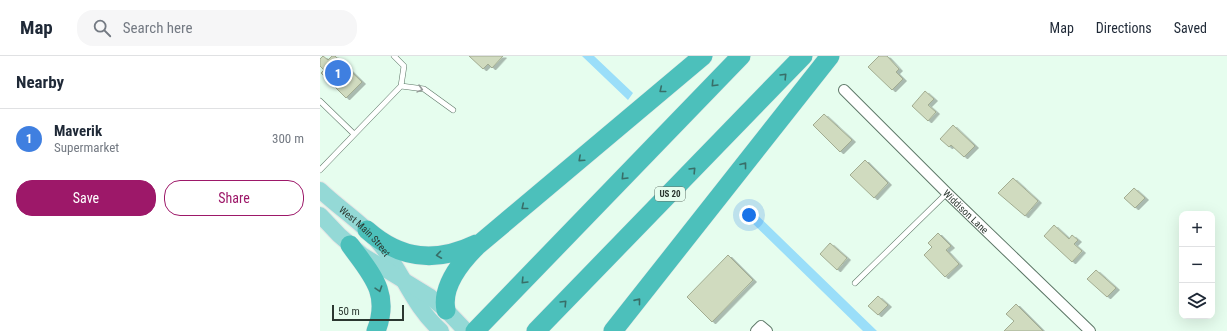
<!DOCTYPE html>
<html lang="en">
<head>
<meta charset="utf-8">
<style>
	:root { --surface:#fff; --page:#f6f6f7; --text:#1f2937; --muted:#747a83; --line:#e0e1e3; --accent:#9d1869 }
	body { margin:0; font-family:"Roboto Condensed",sans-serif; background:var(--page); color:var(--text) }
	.controls { position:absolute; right:12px; bottom:12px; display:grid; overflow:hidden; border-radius:8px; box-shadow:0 4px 16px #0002 }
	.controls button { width:36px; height:36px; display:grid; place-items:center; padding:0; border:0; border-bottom:1px solid var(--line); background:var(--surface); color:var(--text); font:20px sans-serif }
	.scale { position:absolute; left:12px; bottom:10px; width:72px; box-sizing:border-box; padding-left:4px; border:2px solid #2b3730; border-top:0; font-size:11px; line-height:14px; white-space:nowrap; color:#2b3730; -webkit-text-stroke:3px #e6fdee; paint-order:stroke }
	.you { position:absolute; left:429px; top:159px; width:14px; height:14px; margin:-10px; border:3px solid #fff; border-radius:50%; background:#1a73e8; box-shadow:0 0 0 6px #1a73e833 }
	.badge { display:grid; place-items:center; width:26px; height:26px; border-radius:50%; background:var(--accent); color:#fff; font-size:13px; font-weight:700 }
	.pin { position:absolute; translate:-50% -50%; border:2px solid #fff; box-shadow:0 1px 4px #0006 }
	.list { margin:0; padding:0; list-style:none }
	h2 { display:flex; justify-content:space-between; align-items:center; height:52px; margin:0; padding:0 16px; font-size:17px }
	h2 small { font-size:13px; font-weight:400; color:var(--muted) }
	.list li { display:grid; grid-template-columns:26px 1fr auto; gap:12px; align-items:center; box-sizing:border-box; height:60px; padding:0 16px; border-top:1px solid var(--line) }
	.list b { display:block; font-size:15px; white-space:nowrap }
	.list p { margin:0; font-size:13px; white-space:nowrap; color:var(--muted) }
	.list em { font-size:13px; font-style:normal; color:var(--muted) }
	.actions { display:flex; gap:8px; padding:12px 16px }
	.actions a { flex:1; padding:9px 0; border:1px solid var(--accent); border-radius:16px; text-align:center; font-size:14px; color:var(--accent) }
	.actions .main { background:var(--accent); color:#fff }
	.icon { flex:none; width:22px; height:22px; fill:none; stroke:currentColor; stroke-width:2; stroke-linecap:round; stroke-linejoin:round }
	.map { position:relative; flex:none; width:907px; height:275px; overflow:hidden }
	header { display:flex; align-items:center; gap:24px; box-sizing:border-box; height:56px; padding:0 20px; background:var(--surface); border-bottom:1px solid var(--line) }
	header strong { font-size:19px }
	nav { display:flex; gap:22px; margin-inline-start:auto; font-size:14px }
	.search { width:280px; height:36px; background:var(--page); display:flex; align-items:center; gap:10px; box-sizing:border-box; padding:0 14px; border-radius:16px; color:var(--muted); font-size:15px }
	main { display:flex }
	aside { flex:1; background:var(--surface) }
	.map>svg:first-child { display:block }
</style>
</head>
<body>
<header>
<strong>Map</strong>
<div class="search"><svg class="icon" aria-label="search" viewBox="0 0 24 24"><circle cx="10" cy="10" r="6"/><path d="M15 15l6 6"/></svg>Search here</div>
<nav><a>Map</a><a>Directions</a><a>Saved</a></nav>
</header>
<main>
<aside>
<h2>Nearby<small></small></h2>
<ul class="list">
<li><span class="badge" style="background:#3f7fe0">1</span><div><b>Maverik</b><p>Supermarket</p></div><em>300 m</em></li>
</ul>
<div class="actions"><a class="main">Save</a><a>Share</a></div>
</aside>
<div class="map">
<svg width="907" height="275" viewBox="0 0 907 275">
	<defs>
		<filter id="shadow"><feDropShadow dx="3.5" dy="2" stdDeviation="0" flood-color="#0004"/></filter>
	</defs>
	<rect width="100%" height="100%" fill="#e6fdee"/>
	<path fill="#9adef9" d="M262,0H274L313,37L308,44Z
		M427,149L557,275H543L420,155Z"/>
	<path fill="#d0dbbf" stroke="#a2ac91" filter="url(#shadow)" d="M3,0L8,4L12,0H15L42,26L26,42L1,17L4,14L0,10V3Z
		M149,0H183L172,12L168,8L163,13Z
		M559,0H567L579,13L576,16L583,23L572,34L548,11Z
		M605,35L614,43L608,49L616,56L608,65L592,50Z
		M504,58L532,84L520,96L493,69Z
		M633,69L655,90L644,101L631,89L629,91L620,83Z
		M545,104L568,127L554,142L530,119Z
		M693,122L718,145L705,160L678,137Z
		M814,132L825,142L815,152L804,142Z
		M734,169L749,183L752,179L758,184L754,188L762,195L752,206L724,180Z
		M618,177L631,190L626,194L639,208L625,221L604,199L612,191L608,187Z
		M510,187L527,202L517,214L500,198Z
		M408,199L433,224L392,266L367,241Z
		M776,214L796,232L787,241L767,223Z
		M558,240L568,249L558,259L548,250Z
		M696,248L723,275H684L694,265L686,258Z"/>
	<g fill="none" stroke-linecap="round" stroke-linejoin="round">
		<g stroke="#5c7666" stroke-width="6">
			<path id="service" d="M74,0L84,10L81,30L104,33L133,54
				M0,45L34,78
				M0,114L81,30
				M535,227L627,137"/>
		</g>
		<g stroke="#5c7666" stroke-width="12">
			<g id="minor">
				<path id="s1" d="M524,34L627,137L770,275"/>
				<path d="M436,275L441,270L447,275"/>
			</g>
		</g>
		<g stroke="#e6e7e6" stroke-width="18">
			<g id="primary">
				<path id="s2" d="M0,134C21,154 46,169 63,192C85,221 93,250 121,275"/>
				<path d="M0,159L19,179L42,199L109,240L126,254L146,275"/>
			</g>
		</g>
		<g stroke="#e6e7e6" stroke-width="20">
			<path id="motorway" d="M47,174C81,204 116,207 156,188
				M30,189C51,218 71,237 56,275
				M126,254C121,230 141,206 157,190L383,0
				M155,275L421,0
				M216,275L483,0
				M293,275L510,0"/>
		</g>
		<use href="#service" stroke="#fff" stroke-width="5"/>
		<use href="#minor" stroke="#fff" stroke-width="10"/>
		<use href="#primary" stroke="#94d9d6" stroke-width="16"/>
		<use href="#motorway" stroke="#4cc0bb" stroke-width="19"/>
	</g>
	<defs><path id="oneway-chevron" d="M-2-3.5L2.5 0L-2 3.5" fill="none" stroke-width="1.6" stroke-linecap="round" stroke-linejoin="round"/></defs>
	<g stroke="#386e68">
		<use href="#oneway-chevron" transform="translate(464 20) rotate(-46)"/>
		<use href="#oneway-chevron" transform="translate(394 28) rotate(134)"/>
		<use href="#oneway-chevron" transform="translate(342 34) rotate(141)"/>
		<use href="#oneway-chevron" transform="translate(261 103) rotate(138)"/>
		<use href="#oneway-chevron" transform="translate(424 109) rotate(-52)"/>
		<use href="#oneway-chevron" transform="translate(373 114) rotate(-46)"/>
		<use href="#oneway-chevron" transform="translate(304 121) rotate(134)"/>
		<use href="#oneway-chevron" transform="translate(204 151) rotate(141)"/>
		<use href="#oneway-chevron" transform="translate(119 199) rotate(172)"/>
		<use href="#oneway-chevron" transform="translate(204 225) rotate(134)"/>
		<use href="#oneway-chevron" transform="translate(59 233) rotate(72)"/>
		<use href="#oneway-chevron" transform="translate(318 245) rotate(-51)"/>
		<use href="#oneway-chevron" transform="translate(244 247) rotate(-46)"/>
	</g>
	<use stroke="#959b98" href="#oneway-chevron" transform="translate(100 33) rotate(15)"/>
	<g text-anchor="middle" stroke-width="3" stroke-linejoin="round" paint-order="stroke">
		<rect fill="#e6fdee" stroke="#637269" stroke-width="1" x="335" y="131" width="30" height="14" rx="3"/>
		<g font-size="9" font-weight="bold" fill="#2b3730">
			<text x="350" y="141">US 20</text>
		</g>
		<g font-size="10" fill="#2b3730" stroke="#e6fdee">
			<text dy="4" stroke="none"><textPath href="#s1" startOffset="172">Widdison Lane</textPath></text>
			<text dy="4" stroke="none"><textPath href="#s2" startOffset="61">West Main Street</textPath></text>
		</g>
	</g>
</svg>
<div class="controls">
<button>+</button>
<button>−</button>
<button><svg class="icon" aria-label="layers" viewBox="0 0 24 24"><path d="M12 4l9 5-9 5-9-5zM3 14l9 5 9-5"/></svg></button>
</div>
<div class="scale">50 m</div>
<div class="you"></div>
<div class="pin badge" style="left:18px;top:17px;background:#3f7fe0">1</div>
</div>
</main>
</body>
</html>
